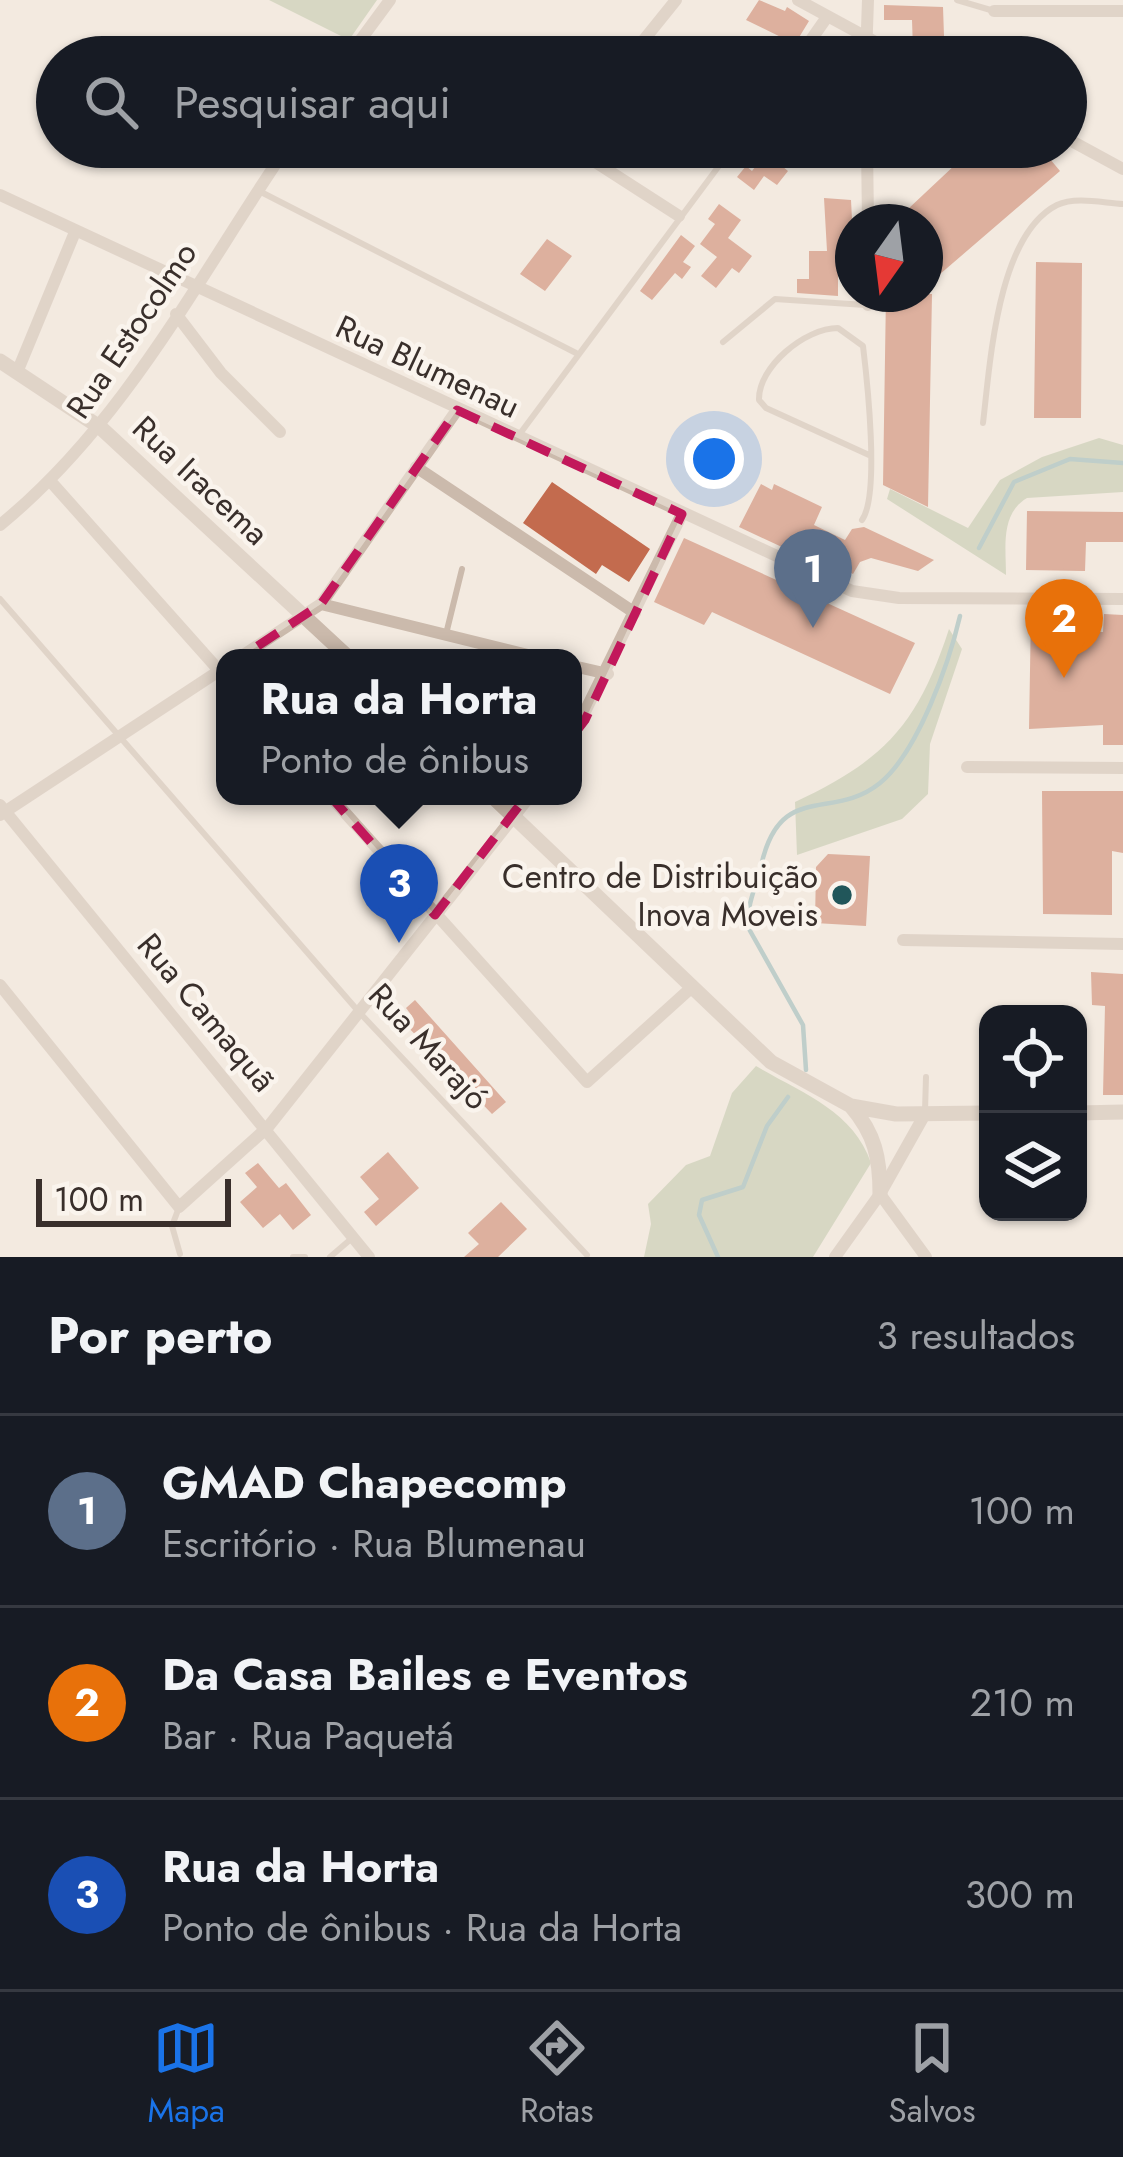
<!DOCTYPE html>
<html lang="pt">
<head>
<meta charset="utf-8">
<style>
	:root { --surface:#171b24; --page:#20242c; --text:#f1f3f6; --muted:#9ea1a6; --line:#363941; --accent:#1a73e8 }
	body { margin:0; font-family:Jost,sans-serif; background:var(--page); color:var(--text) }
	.controls { position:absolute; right:36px; bottom:36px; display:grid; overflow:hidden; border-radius:24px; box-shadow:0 3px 9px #0004 }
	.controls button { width:108px; height:108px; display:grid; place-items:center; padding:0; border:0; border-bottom:3px solid var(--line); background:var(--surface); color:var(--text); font:60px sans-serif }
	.compass { position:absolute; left:835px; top:204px; width:108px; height:108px; border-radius:50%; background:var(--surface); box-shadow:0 3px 9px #0004; rotate:194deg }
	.scale { position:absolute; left:36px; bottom:30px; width:195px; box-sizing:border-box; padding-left:12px; border:6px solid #392f2b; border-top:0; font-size:33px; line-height:42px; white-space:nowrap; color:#392f2b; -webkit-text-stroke:9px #faf4ed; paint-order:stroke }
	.you { position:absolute; left:714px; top:459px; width:42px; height:42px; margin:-30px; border:9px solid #fff; border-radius:50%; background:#1a73e8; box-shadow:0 0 0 18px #1a73e833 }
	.badge { display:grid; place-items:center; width:78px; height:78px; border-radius:50%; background:var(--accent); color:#fff; font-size:39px; font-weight:700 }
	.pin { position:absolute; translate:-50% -99px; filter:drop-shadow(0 3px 6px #0008) }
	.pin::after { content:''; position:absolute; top:63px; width:42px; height:36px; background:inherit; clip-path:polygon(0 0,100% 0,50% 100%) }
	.popup { position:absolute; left:216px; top:649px; width:366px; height:156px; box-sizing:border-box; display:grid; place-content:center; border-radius:24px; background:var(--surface); filter:drop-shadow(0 3px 9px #0005); font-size:39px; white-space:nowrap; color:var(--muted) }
	.popup b { font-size:45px; color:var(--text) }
	.popup::after { content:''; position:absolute; left:50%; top:100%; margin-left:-24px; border:24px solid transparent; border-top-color:var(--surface) }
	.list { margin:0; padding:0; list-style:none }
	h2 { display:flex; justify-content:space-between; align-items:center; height:156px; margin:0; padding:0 48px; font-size:51px }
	h2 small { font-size:39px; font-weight:400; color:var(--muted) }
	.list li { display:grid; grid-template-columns:78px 1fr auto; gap:36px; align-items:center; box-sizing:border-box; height:192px; padding:0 48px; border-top:3px solid var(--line) }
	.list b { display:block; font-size:45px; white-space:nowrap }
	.list p { margin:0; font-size:39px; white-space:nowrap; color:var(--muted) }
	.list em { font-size:39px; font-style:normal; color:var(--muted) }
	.icon { flex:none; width:66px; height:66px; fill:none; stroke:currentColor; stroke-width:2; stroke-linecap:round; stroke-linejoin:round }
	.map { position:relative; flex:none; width:1123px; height:1257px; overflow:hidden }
	.search { position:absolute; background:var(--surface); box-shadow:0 3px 9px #0004; left:36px; right:36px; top:36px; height:132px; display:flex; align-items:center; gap:30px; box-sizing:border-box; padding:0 42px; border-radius:66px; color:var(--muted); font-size:45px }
	.sheet { height:732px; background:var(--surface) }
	nav { display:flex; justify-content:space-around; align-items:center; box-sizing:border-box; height:168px; border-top:3px solid var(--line); background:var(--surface); font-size:33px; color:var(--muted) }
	nav a { display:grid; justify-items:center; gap:6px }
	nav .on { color:var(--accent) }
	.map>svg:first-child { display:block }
</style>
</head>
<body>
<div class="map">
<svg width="1123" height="1257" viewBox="0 0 1123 1257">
	<rect width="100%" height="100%" fill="#f3eae0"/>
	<path fill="#b6c2a0" d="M269,0H377L349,40Z
		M1099,438L1123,445V492L1027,498C1000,514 1006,548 1006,575L887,499L890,489L968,528L1000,480L1042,457Z
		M949,629L962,649L930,744L928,794L902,819L797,855L795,802C885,760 918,724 949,629Z
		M756,1066C801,1093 853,1110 871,1163L813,1257H644L651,1224L648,1204L686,1165L710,1156L732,1093Z"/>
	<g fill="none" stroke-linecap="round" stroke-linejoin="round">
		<path stroke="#80adaf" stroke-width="4.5" d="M979,548L1014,482L1070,459L1123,463
			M806,1070L803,1025L749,929C745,908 756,887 761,866C780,780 832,822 880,783C918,752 949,663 960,616
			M718,1257L699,1215L702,1200L743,1187L767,1126L788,1097"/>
	</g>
	<path fill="#c36b4e" d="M759,0L785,11L787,7L809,21L795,44L746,20Z
		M884,5L943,7L944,36H973V46L1006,50V57L919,53L913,50L912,20H884Z
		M828,37L846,42L848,57H813Z
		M938,147H1040L1060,171L925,287V222H908V209L957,163Z
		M766,153L788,171L777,185L764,176L754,190L737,177L746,166L752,171Z
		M824,198L851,200L853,238L848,270H838V296L797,293V279H809V251H827Z
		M719,204L741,220L728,238L752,256L739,273L732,268L716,288L701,276L717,257L700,244L715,224L708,219Z
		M681,235L695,246L683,262L691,267L682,279L675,273L652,300L640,291Z
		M547,239L572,256L545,291L520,274Z
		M1036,262L1082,263L1081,418H1034Z
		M886,294H932L928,507L883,485Z
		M552,482L650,549L629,582L602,565L596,574L523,523Z
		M761,484L772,490L774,484L822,507L814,525L845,540L852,529L864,527L934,560L918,571L871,558L860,562L853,574L829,561L825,567L739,527Z
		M1027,511L1123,512V542H1086L1085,571L1026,570Z
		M684,538L915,643L890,694L712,612L704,625L654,602Z
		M1031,612H1064V632H1103L1104,614L1123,615V745H1103V725L1029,729Z
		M1042,791H1123V853L1112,851V915L1043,914Z
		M828,854L870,856L866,926L815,923L816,867Z
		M1091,972L1123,974V1095H1103L1105,1006L1092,1005Z
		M415,1000L506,1102L492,1114L404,1023L412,1016L406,1008Z
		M388,1152L419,1188L376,1226L364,1212L379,1199L360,1177Z
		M258,1163L279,1188L286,1183L311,1215L293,1230L280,1214L263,1228L240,1202L257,1187L245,1173Z
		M501,1202L527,1229L498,1257H464L479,1244L468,1233Z"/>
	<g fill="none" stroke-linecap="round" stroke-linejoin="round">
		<path stroke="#cbbaac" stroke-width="6" d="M957,0L994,11
			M259,191L576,353
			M723,342L775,299L865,305
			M983,423C990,365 997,235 1057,205C1076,196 1103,203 1123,204
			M519,435L733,147
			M862,520C880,495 867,379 863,346L838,328C805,328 758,367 759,400L766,408L869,455
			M0,599L359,1012L587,1255
			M446,634L462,569
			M925,1111L926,1077
			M178,1210L172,1226L180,1254
			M293,1257H305
			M330,1257L351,1239"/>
		<path stroke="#cbbaac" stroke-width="12" d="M798,0L903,57
			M994,11H1123
			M348,57L390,0
			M630,57L676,0
			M799,57L827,17
			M866,57L868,0
			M1066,138L1123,169
			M572,147L679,216
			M867,147L868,222
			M0,195L852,591L899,598L1123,599
			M868,294V305
			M176,314L221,373L280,432
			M18,370L75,232
			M416,467L635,613
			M52,483L224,676
			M0,525C124,424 198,278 287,147
			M321,604L540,658
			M239,658L321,604L457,410
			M573,666L608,674
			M573,736L682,514
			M967,767L1123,768
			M330,796L587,1082L691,988
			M0,805L369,1257
			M0,815L225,667
			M903,940L1123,944
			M0,985L179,1207L268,1127L530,796
			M880,1194L926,1257
			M835,1257L880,1194L925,1114"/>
		<path stroke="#cbbaac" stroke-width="15" d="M0,361L101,428L349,658
			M492,796L771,1062L851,1106L896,1114L988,1113
			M851,1106C875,1134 880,1158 880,1194
			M1078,1113L1123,1112"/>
	</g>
	<path d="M0 0H1123V1257H0ZM457,410L682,514L585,720L435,915L220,671L321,604Z" fill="#f3eae0" fill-opacity=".55" fill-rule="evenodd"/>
	<path fill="none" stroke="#c2185b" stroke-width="9" stroke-dasharray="24 15" stroke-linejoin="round" d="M457,410L682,514L585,720L435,915L220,671L321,604Z"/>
	<circle fill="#21565a" stroke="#faf4ed" stroke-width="4.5" cx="842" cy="895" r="12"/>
	<g text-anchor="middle" stroke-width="9" stroke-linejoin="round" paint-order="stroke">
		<g font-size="33" fill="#392f2b" stroke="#faf4ed">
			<text transform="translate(131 330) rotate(-56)" y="12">Rua Estocolmo</text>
			<text transform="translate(428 366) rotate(25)" y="12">Rua Blumenau</text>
			<text transform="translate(201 480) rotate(43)" y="12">Rua Iracema</text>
			<text transform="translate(207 1012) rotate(50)" y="12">Rua Camaquã</text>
			<text transform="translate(429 1046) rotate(47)" y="12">Rua Marajó</text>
		</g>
		<g font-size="33" fill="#392f2b" stroke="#faf4ed" text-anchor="end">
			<text x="818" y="888">Centro de Distribuição<tspan x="818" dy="38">Inova Moveis</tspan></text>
		</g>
	</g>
</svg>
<div class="controls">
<button><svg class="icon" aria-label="locate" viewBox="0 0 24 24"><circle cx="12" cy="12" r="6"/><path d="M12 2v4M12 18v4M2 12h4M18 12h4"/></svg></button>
<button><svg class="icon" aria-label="layers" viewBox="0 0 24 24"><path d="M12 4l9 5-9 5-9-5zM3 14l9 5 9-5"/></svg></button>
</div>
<svg class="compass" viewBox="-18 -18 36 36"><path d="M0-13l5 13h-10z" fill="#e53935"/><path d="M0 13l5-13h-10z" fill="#9ea1a6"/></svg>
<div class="scale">100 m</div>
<div class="you"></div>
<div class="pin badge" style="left:813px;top:628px;background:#5c6f8a">1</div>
<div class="pin badge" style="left:1064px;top:678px;background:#e8710a">2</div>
<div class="pin badge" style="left:399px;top:943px;background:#1a4fb4">3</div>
<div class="popup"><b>Rua da Horta</b>Ponto de ônibus</div>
<div class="search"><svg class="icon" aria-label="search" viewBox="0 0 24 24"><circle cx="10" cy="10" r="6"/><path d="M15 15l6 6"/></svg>Pesquisar aqui</div>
</div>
<section class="sheet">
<h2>Por perto<small>3 resultados</small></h2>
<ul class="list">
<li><span class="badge" style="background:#5c6f8a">1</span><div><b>GMAD Chapecomp</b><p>Escritório · Rua Blumenau</p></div><em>100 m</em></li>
<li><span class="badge" style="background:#e8710a">2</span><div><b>Da Casa Bailes e Eventos</b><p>Bar · Rua Paquetá</p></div><em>210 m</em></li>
<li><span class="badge" style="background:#1a4fb4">3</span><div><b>Rua da Horta</b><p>Ponto de ônibus · Rua da Horta</p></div><em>300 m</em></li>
</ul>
</section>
<nav>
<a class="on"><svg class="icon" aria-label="map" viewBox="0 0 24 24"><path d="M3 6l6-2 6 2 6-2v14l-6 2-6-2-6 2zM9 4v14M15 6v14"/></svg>Mapa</a>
<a><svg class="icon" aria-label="directions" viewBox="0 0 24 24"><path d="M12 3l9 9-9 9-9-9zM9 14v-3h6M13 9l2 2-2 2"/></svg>Rotas</a>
<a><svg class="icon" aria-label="saved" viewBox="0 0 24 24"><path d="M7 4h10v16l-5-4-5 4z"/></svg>Salvos</a>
</nav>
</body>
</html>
